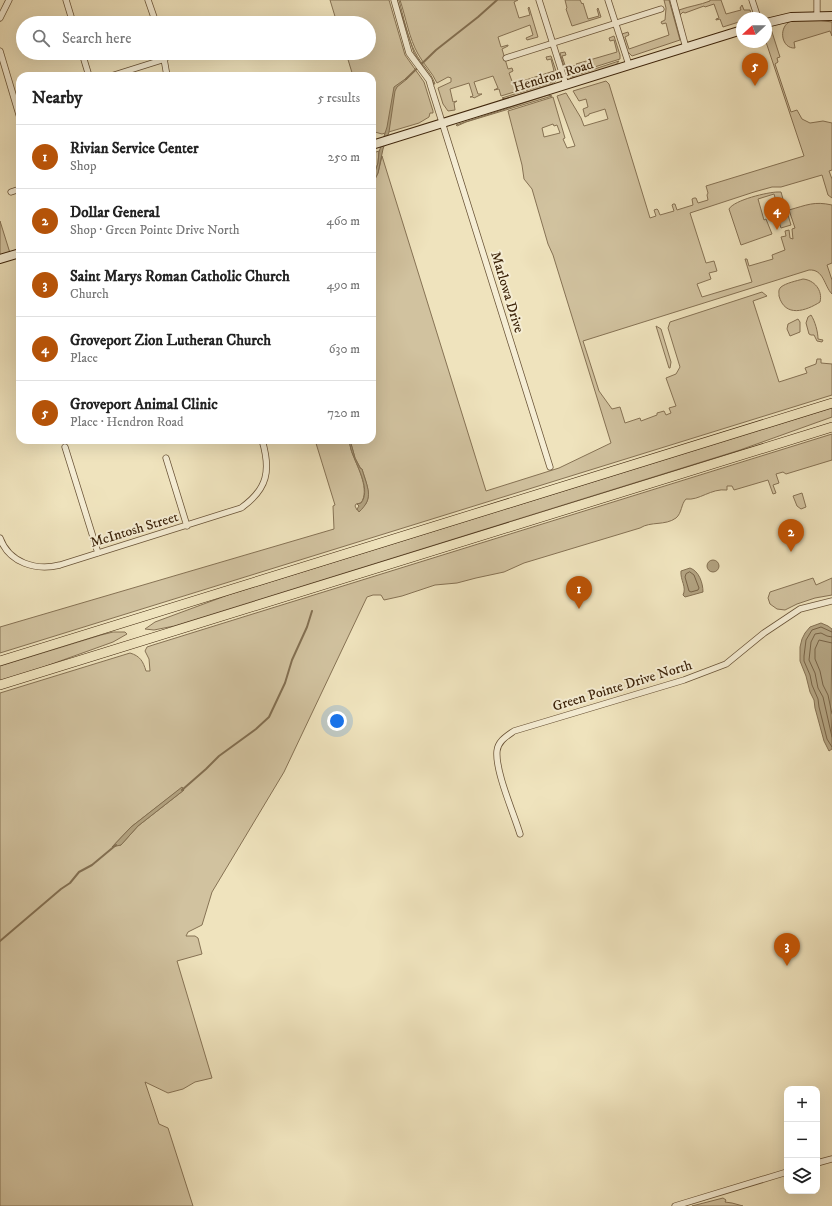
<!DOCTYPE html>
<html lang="en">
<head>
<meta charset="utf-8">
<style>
	:root { --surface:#fff; --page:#f2f2f2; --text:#222; --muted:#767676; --line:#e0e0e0; --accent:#b45309 }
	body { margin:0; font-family:"IM FELL DW Pica",serif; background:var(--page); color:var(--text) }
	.controls { position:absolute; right:12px; bottom:12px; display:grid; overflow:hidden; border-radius:8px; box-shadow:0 4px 16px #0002 }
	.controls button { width:36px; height:36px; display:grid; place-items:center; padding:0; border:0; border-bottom:1px solid var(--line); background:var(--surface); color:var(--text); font:20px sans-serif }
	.compass { position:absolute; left:736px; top:12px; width:36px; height:36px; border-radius:50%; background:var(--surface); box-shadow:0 4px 16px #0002; rotate:249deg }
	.you { position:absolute; left:337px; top:721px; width:14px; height:14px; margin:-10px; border:3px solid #fff; border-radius:50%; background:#1a73e8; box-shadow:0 0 0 6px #1a73e833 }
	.badge { display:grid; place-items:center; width:26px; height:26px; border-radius:50%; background:var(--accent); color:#fff; font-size:13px; font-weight:700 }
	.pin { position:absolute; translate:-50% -33px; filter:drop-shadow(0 1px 2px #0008) }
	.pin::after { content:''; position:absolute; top:21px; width:14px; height:12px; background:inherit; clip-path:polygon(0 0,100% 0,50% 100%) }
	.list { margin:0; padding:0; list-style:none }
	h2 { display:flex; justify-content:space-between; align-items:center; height:52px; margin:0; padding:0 16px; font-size:17px }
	h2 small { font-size:13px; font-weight:400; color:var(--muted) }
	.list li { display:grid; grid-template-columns:26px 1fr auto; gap:12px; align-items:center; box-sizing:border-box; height:64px; padding:0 16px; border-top:1px solid var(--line) }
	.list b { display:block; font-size:15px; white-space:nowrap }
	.list p { margin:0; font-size:13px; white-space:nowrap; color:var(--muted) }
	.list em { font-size:13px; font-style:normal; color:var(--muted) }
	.icon { flex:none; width:22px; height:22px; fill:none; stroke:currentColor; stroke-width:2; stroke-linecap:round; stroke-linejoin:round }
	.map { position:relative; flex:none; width:832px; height:1206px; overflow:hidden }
	.search { position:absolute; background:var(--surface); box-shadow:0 4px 16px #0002; left:16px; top:16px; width:360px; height:44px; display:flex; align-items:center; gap:10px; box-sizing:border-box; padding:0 14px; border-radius:22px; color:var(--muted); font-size:15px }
	.panel { position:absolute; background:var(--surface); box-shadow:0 4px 16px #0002; left:16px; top:72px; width:360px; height:372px; border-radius:12px }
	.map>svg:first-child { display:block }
</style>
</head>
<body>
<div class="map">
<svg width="832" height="1206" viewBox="0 0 832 1206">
	<rect width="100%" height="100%" fill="#efe3bd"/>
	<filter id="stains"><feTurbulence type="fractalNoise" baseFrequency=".005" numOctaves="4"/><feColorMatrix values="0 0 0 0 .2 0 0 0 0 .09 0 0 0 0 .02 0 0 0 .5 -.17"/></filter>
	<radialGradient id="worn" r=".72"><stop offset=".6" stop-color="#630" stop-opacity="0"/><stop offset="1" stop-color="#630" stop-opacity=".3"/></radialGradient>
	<path fill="#d1c29f" stroke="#867254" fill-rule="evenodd" d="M330,0H389L405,55L424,82L433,111V113H430L429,117L419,123L382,134L375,132L372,133V76H353L346,53H369V23H337Z
		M397,0H399C403,15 408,39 415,52C421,64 431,72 435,84H434L429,75L414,53Z
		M400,0H518L514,2L519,18L530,15L528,8L529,7L538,37L527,40L526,38L533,35L530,25L498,37L501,47L508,45V46L502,49L508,69L512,68L513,71L509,73L513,84L554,71L551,59L547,60L546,57L551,56L557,74V79L501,96L499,89L494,90L498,88L493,76L474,82L478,94H482L474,98L473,97H470L473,96L469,83L450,89L453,102L457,101L454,103L455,110L448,111L443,104L438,88L451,82V78L448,77L437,83C432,72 424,65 418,54C409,38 406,18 400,0Z
		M565,0H580L582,4L583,3L588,19L599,16L597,9L598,8L601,17L572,26L566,9L567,8Z
		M664,0H669L680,40L632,56L627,51L622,34L628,32L629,35L625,37L629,49L669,35L666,23L662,24L661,22L665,20L666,8Z
		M710,0H721L726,14L741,10L740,8L742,5L744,10H750L752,18H742V21L723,27L720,19L716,20V19L719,18L714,4L705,7L704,6L685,13L683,12L680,15L679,10C690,6 700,5 710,1Z
		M817,20L832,22V36L830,31L794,42L795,48C782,49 778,29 789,22C795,18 809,20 817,20Z
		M771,29L780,57L777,58L778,62L775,64L791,112L797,110L802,119L810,123L823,121L832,123V170L829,171L832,179V198L828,195L822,175L781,187H772L754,192L690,213L706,263L714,261L717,271L709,273L711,279L697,284L702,297L752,282L745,259H747L749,266L773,259L772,255L785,250L781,237L786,236L785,231L789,230L790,238L793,239L792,229L795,228L789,210C807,205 814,201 832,205V263L827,265L832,280V294C824,286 824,269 809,270L583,341L599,391L612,409L620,407L625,423L640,418L641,421L657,415V413L664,411L666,415L671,413L669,408L676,406L666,378L676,374L680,367L668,328L670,322L762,292L767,296L753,301L779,382L807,373L805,368L816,364L817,359H821V363L832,364V395L0,653V627L334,529L333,506L335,505L315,440H349C350,445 351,451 353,455C358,468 370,490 361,503L356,504L355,506L357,510C376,504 366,482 362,469H361L355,458L350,440H372V185L378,173L382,156L486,491L559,468L611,443L553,255L548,244L532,189L524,179L522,165L508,111L553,97L565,138L563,139L567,148L575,146L557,96L566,93L581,118L584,126L608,119L605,109L589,114V115L585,117L583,109L588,107L586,99L579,101L573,91L606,81L609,84L650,218L656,216L654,210L657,209L658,210L660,215L674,211L672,205L673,204H675L677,210L693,205L692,199L694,198H696L698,203L708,200L707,195L708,193L706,186L804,156L766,42V31ZM553,124L554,126L557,125L560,133L544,137L542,128Z
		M614,36L620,55V59L569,75L566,73L560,53L565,52L566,55L562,56L566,68L577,65L576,64L617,52L614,40L610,41L609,38Z
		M619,61L616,65L577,77H570Z
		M556,81L552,84L505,99L502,98Z
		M548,95L552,96L466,122L457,126L456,125Z
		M379,151L378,163L372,181L373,153Z
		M778,192H781L787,213L780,215L774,194L758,199L764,220L766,219L772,234L741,245L729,209C734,200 768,192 778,192Z
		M788,215L791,225L781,228L778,219Z
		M0,221L10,253L0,256Z
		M803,279C814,280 823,290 820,302C806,311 785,318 779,296C779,292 778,290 781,287C786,283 796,281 803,279Z
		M811,315C815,321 818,332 818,339L823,340L822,342L817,341L814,335H811L809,334L806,323L808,317Z
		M798,319L800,322V332L790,336L787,329L788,324Z
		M656,326L661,329L671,362L670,368H669Z
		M832,408V417L740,450L174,626L154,630L145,629L155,622L228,595Z
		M832,434V460L786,474L783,472L776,474L779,483L773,485L776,493L773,494L768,480L734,490L732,486H727V490C711,488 699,501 686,499C681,504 682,513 676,518C665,526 651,521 640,528L524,563L504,572L476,578L457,583L435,585L402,596L384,600L381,595H373L367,597L284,772L212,892L202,925L188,932L186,936H195L198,938L202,954L177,961L212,1078L195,1082L183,1089L168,1093L145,1082L159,1124L168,1128L193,1206H0V693L130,653C140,656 143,661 146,671H150L149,659L145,651L147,647L153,645ZM182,788L184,790L138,826L121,845L113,846L131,827L175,793Z
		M802,493L806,507L801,509L797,506L793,496Z
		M813,578L816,585L832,578V595L815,598L797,604L785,610L777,609L770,604L768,598L770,592Z
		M113,632H125L127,634L113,642L38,669L0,681V666L101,635Z
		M723,1198L726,1200L725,1202L732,1203L743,1206H692Z"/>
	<path fill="#b2a280" stroke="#836f51" d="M408,77L407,79L397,87L395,91L389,132L383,149L378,173L372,185V181L378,163L379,152L387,127L394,87Z
		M349,440H350L355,458L360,468L362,469C367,488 375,497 359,512L357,509L359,506L357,504L361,503C371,491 358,468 353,455C351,451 350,445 349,440Z
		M707 566a6 6 0 1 1 12 0a6 6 0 1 1-12 0Z
		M690,568C699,571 703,583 703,592L685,597L683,595C687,587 680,580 681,571Z
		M821,623L828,626L832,629L831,711L832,744V749L829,751L824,741L815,708L814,700L810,692L806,676L800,661V647L802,639L805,633L810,627Z
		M182,787L184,790L138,826L121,845L112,847L131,827Z"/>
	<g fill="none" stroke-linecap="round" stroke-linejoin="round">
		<path stroke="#776245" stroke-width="1" d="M690,572L694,575L699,588L698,590L691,592L689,591L685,577L686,574Z
			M832,632L821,627L812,630L806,640L804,656V661L810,675L812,685L818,699L819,707L827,739L832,747
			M832,637L827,636L821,633L815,634L811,642L809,660L815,673L818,688L823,697L832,737
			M832,643L819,640L815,649V659L820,671L823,685L828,695L832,714"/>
		<path stroke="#836f51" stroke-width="2" d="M406,79L436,50L478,17L497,0
			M182,790L206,769L219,756L256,729L269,717L285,683L292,660L307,627L312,611
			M0,941L61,889L70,883L79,872L92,865L116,845"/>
		<g stroke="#695337" stroke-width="7">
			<path id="street" d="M66,0L73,23
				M148,0L156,23
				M394,0L409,53L429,80L431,87L550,467
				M539,0L566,85
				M608,0L629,65
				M673,0L686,48
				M752,0L758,18
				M817,15V0
				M0,18L9,0
				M0,51L20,118
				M82,53L89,76
				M163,53L167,76
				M506,58L661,9
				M111,76L165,59
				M11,192L20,189
				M65,447L98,553
				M166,458L187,526
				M0,538C9,563 36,571 60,565L241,508C268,489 271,470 262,440
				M520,834C514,814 495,771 497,751C498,741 507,736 514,731L684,680L726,664L764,633L800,609L832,601
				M817,1163L832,1159
				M675,1206L787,1172"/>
		</g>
		<g stroke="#3c230a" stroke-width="10">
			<path id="secondary" d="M766,23L791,17L832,16
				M372,145L742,30
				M0,259L20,253"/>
		</g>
		<g stroke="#3c230a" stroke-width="10">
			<path id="primary" d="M0,661L832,403
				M0,685L832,427"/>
		</g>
		<use href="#street" stroke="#f5edd4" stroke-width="5.5"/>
		<use href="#secondary" stroke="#f5edd4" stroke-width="8"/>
		<use href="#primary" stroke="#efe3bd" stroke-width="9"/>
	</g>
	<g text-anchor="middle" stroke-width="4" stroke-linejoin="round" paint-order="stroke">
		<g font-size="14" fill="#3c230a" stroke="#f5edd4">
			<text transform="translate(553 75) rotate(-17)" y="5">Hendron Road</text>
			<text transform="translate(508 292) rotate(73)" y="5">Marlowa Drive</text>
			<text transform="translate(134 529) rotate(-17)" y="5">McIntosh Street</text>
			<text transform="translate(622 685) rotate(-17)" y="5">Green Pointe Drive North</text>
		</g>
	</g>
	<rect width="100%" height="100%" filter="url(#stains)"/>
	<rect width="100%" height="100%" fill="url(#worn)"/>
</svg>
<div class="controls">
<button>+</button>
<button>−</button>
<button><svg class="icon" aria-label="layers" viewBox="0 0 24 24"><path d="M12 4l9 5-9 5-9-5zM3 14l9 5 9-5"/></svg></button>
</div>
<svg class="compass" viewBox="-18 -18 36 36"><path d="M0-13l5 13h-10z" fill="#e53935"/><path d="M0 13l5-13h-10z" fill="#767676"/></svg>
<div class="you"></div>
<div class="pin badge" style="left:579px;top:609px">1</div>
<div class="pin badge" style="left:791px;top:552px">2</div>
<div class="pin badge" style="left:787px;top:966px">3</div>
<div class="pin badge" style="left:777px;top:230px">4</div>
<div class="pin badge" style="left:755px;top:86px">5</div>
<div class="search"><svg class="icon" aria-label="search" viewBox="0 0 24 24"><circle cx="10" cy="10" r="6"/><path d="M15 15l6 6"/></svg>Search here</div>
<section class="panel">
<h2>Nearby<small>5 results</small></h2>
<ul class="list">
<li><span class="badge">1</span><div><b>Rivian Service Center</b><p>Shop</p></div><em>250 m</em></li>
<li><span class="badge">2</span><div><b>Dollar General</b><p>Shop · Green Pointe Drive North</p></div><em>460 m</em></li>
<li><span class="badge">3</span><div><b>Saint Marys Roman Catholic Church</b><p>Church</p></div><em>490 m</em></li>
<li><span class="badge">4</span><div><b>Groveport Zion Lutheran Church</b><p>Place</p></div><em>630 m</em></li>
<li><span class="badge">5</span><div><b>Groveport Animal Clinic</b><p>Place · Hendron Road</p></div><em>720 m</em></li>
</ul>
</section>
</div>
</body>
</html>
